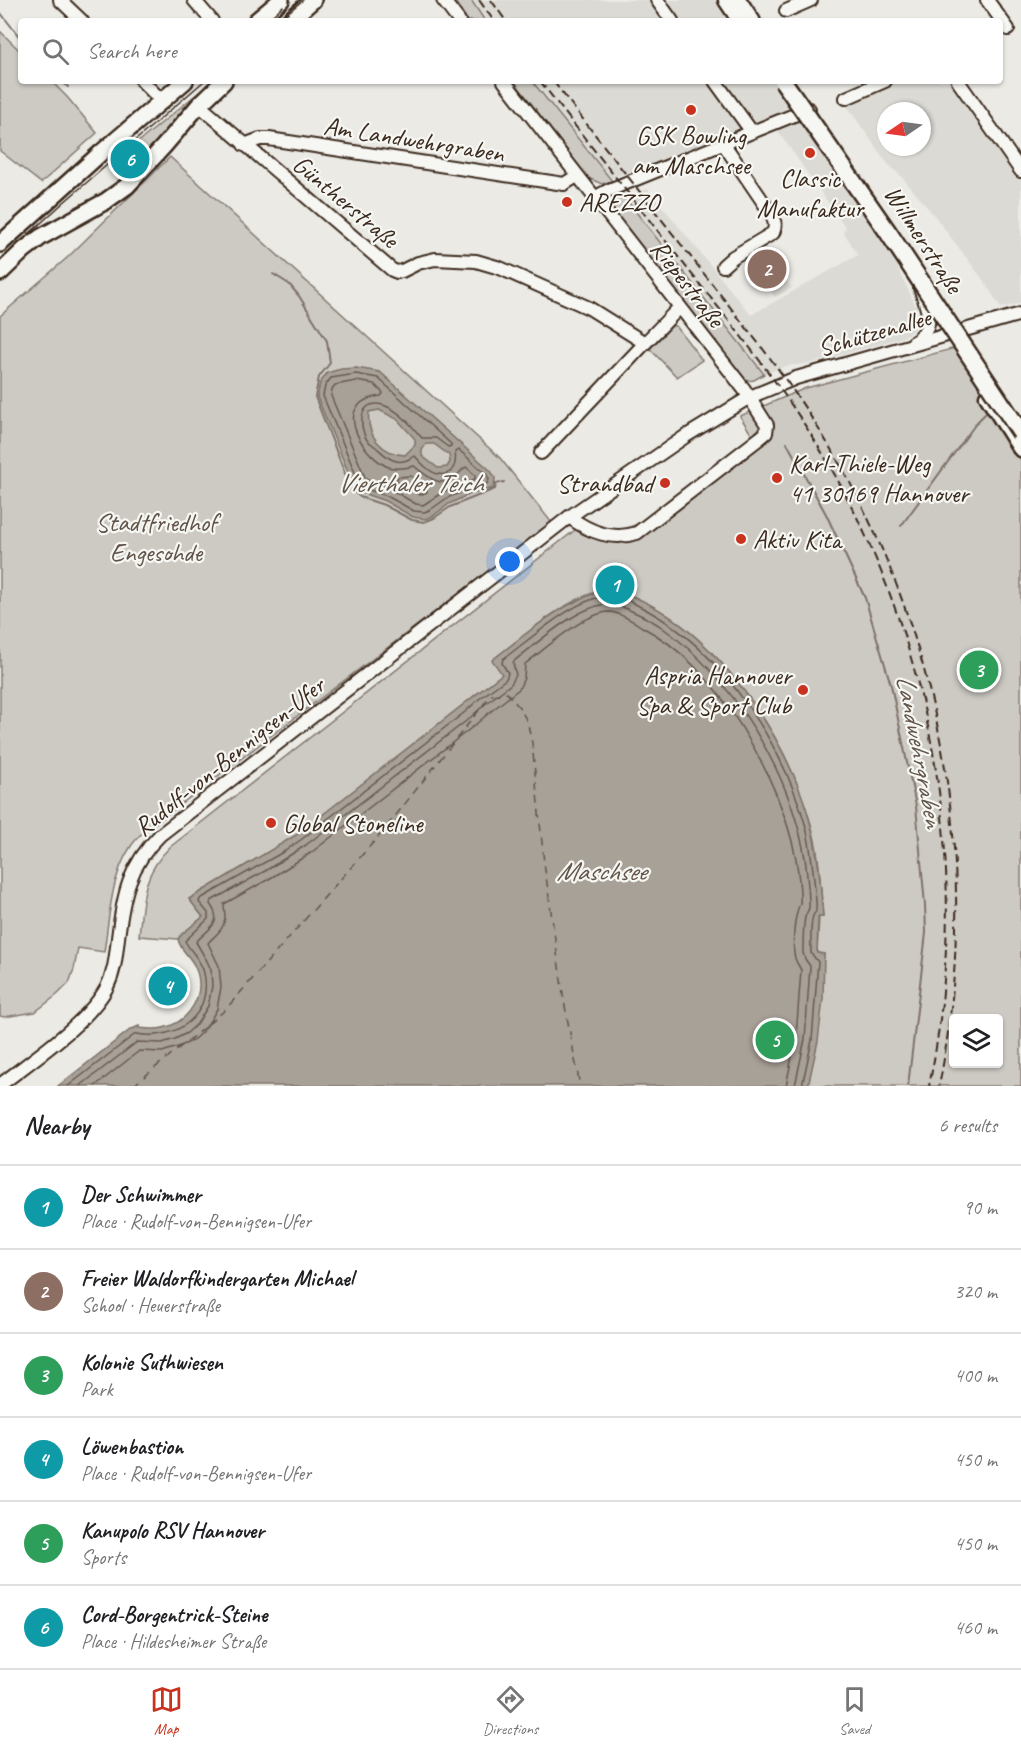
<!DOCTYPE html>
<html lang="en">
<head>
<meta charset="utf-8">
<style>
	:root { --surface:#fff; --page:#f6f6f6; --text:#202124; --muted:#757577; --line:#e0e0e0; --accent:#c8321e }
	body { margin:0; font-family:Caveat,sans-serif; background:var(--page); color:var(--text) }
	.controls { position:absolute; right:18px; bottom:18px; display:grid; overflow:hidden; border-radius:6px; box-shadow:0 2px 4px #0004 }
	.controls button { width:54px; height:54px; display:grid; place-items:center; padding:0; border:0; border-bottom:2px solid var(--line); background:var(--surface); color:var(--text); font:30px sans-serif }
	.compass { position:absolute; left:877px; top:102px; width:54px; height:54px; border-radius:50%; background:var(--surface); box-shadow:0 2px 4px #0004; rotate:257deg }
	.you { position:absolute; left:510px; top:562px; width:21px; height:21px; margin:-15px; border:4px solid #fff; border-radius:50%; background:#1a73e8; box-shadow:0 0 0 9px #1a73e833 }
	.badge { display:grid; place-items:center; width:39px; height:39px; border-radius:50%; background:var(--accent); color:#fff; font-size:20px; font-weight:700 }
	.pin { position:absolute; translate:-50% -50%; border:3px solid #fff; box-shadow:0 2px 6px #0006 }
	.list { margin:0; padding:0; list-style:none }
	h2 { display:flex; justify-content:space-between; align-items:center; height:78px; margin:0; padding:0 24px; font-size:26px }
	h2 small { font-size:20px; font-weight:400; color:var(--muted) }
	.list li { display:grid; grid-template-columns:39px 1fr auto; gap:18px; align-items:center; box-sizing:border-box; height:84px; padding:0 24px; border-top:2px solid var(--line) }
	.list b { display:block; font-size:22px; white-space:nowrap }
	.list p { margin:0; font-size:20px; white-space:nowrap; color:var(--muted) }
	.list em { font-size:20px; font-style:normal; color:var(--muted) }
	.icon { flex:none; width:33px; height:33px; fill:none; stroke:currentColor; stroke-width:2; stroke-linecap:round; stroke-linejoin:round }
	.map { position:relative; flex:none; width:1021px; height:1086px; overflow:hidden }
	.search { position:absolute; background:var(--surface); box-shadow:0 2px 4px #0004; left:18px; right:18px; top:18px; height:66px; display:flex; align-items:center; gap:15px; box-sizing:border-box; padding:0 21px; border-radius:6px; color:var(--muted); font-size:22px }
	.sheet { height:582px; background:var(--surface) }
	nav { display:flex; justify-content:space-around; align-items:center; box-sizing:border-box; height:84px; border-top:2px solid var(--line); background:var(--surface); font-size:16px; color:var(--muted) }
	nav a { display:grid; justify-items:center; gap:3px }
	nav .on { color:var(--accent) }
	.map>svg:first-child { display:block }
</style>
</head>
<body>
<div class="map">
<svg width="1021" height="1086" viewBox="0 0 1021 1086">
	<rect width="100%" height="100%" fill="#ebeae5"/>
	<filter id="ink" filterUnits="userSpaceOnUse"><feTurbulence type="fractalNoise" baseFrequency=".0167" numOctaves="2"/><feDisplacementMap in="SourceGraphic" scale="12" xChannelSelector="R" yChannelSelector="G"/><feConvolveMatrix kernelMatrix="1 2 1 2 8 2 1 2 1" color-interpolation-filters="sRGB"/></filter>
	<g filter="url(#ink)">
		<path fill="#dcdad4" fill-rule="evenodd" d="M471,0H738L752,21H485Z
			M532,81H793L879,228L916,307L917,320L914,330L903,337L813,363L786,366L764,374L621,193L627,197L648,189L751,315L858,255L843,231L846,228L773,124L637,175L633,170L612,178V181Z
			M885,81H958L1021,171V303L1001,308L984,281L937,219L902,177L887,163L842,99ZM886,111H922V147H886Z
			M763,247L792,288L775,297L747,256Z"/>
		<path fill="#cdcac4" stroke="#847a71" stroke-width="1.5" fill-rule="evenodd" d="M454,0H471L485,21H468Z
			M0,31L21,52V81H51L67,97L97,133L41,183L0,151Z
			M514,81H532L612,181L602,184L588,178Z
			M209,84L211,85L139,170L125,153Z
			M170,157L500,458L552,523L139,836C111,866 110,913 104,952L78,948L74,969L69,983L57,995L35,1012L4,1017L0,1016V316L68,257Z
			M621,193L764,374C754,380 752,384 742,376L608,205L611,199Z
			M672,326H676L702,360L677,377L650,349Z
			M955,348L972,374L1021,460V1086H808L824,954L817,953L819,917H823C821,898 821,878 818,858C816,838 809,816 802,797C777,724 715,639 646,603C635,597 621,589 608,590C572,592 522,638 493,660L503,674L475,695L462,707L298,834L189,899L203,917L182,934L178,939L139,936C143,899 142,874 170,847L584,523C610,530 614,534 640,523L753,437L740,416L806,388ZM954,1018H998V1064H954Z"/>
		<path fill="#a8a198" stroke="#7c7167" stroke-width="1.5" fill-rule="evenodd" d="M356,368L380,372L491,471L495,478L494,488L468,495L449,504L433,516L425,519L413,517L385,501L362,493L354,486L317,397L320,383L327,373L341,369ZM379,410L397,419L415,439V445L405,455C382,454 366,435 369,412ZM426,444H434L449,455L450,462L447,467L438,468L422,456V450Z
			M606,590C622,590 635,597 649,604C717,640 776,725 802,796C817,838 820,874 823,917H818L817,953L824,954L823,999L818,1041L808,1086H58L130,1030L139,1026V1028C147,1029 155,1030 163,1028C190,1022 207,993 195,967C191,957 180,950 178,939L182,934L203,917L189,899L298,834L502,674L492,660C529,632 561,602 606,590Z"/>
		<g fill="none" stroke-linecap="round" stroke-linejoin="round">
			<path stroke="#675a4f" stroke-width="1.5" d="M356,374L378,378L451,444V446L448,447L436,438H422C411,425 399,410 383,405C359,398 358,426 367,440C370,443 375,446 378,449C386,456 395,465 407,460C410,459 412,457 415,456C419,461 430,473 438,474C453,477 457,464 455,452L459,450L487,475L489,479L488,483L466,490L447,498L430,510L424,512L414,511L387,496L366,489L359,482L323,396L325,386L331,378Z
				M356,381L374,384L383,393L381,396C332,401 358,451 386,466C394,470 406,468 414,466C426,475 441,490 456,477C460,473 462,469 466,467L475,475V479L443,492L423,505L416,504L390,489L370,482L365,477L331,396L332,389L335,385Z
				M411,476L427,488V492L420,495L396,481L398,477Z
				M68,1086L134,1035L137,1034C176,1041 213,1016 204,973C201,960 191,952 185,941L208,919V913L199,902L200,899L285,851L302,839L465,712L479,699L506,679L508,673L502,663L503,659C531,639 573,599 607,596C620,594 634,604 645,609C722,650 783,745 806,827C811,848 813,869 815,890C815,896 817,903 816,908C816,916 816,909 813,916C810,924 811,943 811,953L818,962L812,1040L802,1086
				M80,1086L137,1042L162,1043L175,1039L187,1033L197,1024L208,1006L212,986L211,970L207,961L196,942C207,929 225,924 210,904L211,901L265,871L306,845L470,718L484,705L511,684L516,675L513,663L514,661C539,642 582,601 615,604C630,610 647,617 660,626C733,677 790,772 805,858C806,865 810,903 809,908C808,911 806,914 805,917C803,928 803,941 803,953L805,959L810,966L805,1039L795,1086
				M95,1086L139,1051L162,1052L178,1047L192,1041L205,1029L217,1009L221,987L219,966L208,943C215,935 224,930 225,918C225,913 224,908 224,904L269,879L312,852L475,725L490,712L519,689L524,678L525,664C545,649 584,613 609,612C618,612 635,622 642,627C718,666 780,777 796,859C798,870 801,894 800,904C799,906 797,910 797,913C794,922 792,948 795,958C796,962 799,966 801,970L796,1037L786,1086"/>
			<path stroke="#7c7167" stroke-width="2" d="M0,12L21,39
				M62,81L68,87
				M273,274L289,284L299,296L327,341L330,363L319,377L315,397L351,489L360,497L384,505L412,520L424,522L434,518L450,507L495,489L496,484L504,482
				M787,443L826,514L865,598L891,685L916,806L925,905L926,933L908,1086
				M901,526L977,422L987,412"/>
			<path stroke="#615449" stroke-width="1.5" stroke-dasharray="8 6" stroke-linecap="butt" d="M133,1086L224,1011L385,829L491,695L507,693L519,707L527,721L532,743L544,863L564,1001L580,1086"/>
			<g stroke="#3b2a1e" stroke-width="16">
				<path id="minor" d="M60,0L82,21
					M194,0L212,21
					M443,0L459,21
					M657,0L672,21
					M987,0L1008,29
					M786,11L811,0
					M142,81L162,101
					M504,81L744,389L767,425L766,433L760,438L637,533C612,541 590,532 569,517
					M715,81L752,132
					M958,81L1021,171
					M846,98L885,81
					M199,105L392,270L397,272L402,271L418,263L435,259L476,261L500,268L589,308L645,343L679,308
					M723,143L772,215C775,222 776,226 773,233L733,257L723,266
					M244,145L260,139H269L564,184L577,176
					M594,198L609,190L809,109
					M913,343C937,326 928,311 920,288
					M541,453L645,343
					M0,1085C32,1060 88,1023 107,987C115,971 116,955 118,938C123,896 129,865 160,835L569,517L686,436L750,397L796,378L1021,314"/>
			</g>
			<g stroke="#3b2a1e" stroke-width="20">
				<path id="major" d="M738,0L752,21
					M256,21L281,0
					M289,21L313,0
					M0,244L102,152L185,81
					M0,273L24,250L41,237L106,201L127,186L164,146L199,105L224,81"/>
			</g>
			<g stroke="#3b2a1e" stroke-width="21">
				<path id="highway" d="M727,0L741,21
					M988,396L1021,448"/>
			</g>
			<use href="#minor" stroke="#f6f6f2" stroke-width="12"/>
			<use href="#major" stroke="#f6f6f2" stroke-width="15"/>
			<use href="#highway" stroke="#f6f6f2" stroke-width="16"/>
			<path stroke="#3b2a1e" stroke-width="1.5" d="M266,21L283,6
				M278,21L303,0
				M0,260L63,203L204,81"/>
			<path stroke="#3b2a1e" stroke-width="2" stroke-dasharray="9 4.5" stroke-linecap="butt" d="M479,0L494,21
				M491,0L506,21
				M540,81C590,145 640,208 690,272C731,323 773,375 808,430C931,622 975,863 929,1086
				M553,81L770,358C804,404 835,452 861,504C950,682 978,891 939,1086"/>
			<g stroke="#3b2a1e" stroke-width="21" stroke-linecap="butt">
				<path id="highway-bridge" d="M783,81L888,232L1021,433"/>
			</g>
			<use href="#highway-bridge" stroke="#f6f6f2" stroke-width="16"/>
		</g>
	</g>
	<g fill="#c8321e" stroke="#f6f6f2" stroke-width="2">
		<circle cx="691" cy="110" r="6"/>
		<circle cx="810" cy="153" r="6"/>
		<circle cx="567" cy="202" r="6"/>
		<circle cx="777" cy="478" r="6"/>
		<circle cx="665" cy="483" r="6"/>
		<circle cx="741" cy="539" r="6"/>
		<circle cx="803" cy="690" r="6"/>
		<circle cx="271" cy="823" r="6"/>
	</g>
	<g text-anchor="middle" stroke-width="4.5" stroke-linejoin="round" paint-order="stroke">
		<g font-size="26" fill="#3b2a1e" stroke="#f6f6f2" text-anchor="start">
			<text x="691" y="144" text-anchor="middle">GSK Bowling<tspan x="691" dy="30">am Maschsee</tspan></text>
			<text x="810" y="187" text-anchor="middle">Classic<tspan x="810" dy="30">Manufaktur</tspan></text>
			<text x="579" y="211">AREZZO</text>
			<text x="789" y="472">Karl-Thiele-Weg<tspan x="789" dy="30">41 30169 Hannover</tspan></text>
			<text x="653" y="492" text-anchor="end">Strandbad</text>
			<text x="753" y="548">Aktiv Kita</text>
			<text x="791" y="684" text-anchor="end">Aspria Hannover<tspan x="791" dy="30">Spa &amp; Sport Club</tspan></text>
			<text x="283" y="832">Global Stoneline</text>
		</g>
		<g font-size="26" fill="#3b2a1e" stroke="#f6f6f2">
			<text transform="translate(414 139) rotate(9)" y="9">Am Landwehrgraben</text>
			<text transform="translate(346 201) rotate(40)" y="9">Güntherstraße</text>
			<text transform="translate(924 239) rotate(57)" y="9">Willmerstraße</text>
			<text transform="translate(688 283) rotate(52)" y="9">Riepestraße</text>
			<text transform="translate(874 332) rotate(-16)" y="9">Schützenallee</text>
			<text transform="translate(229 756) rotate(-39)" y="9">Rudolf-von-Bennigsen-Ufer</text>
		</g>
		<g font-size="26" fill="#605248" stroke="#f6f6f2">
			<text x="156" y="531">Stadtfriedhof<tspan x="156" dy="30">Engesohde</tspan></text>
		</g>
		<g font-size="27" font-style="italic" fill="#615449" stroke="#f6f6f2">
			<text x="410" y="492">Vierthaler Teich</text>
			<text transform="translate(920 751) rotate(79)" y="9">Landwehrgraben</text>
			<text x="601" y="880">Maschsee</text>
		</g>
	</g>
</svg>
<div class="controls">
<button><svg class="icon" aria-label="layers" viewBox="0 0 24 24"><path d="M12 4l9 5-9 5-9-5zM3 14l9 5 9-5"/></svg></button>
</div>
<svg class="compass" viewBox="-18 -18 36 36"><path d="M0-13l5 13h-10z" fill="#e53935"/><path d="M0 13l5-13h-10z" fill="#757577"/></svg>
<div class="you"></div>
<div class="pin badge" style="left:615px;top:585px;background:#0f9aa8">1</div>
<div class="pin badge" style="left:767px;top:269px;background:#8d6e63">2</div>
<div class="pin badge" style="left:979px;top:670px;background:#2e9e5b">3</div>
<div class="pin badge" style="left:168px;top:986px;background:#0f9aa8">4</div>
<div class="pin badge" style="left:775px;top:1040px;background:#2e9e5b">5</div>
<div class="pin badge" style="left:130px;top:159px;background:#0f9aa8">6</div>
<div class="search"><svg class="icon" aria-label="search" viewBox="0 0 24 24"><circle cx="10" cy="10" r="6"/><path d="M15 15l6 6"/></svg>Search here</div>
</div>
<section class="sheet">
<h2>Nearby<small>6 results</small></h2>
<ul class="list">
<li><span class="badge" style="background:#0f9aa8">1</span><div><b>Der Schwimmer</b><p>Place · Rudolf-von-Bennigsen-Ufer</p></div><em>90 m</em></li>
<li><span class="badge" style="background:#8d6e63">2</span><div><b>Freier Waldorfkindergarten Michael</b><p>School · Heuerstraße</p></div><em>320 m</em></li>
<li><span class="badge" style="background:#2e9e5b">3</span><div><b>Kolonie Suthwiesen</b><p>Park</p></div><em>400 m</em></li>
<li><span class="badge" style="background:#0f9aa8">4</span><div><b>Löwenbastion</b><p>Place · Rudolf-von-Bennigsen-Ufer</p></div><em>450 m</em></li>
<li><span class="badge" style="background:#2e9e5b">5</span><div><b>Kanupolo RSV Hannover</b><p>Sports</p></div><em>450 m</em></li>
<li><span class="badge" style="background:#0f9aa8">6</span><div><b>Cord-Borgentrick-Steine</b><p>Place · Hildesheimer Straße</p></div><em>460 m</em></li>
</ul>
</section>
<nav>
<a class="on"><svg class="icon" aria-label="map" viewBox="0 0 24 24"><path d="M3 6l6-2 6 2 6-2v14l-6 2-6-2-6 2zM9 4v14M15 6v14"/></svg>Map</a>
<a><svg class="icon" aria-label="directions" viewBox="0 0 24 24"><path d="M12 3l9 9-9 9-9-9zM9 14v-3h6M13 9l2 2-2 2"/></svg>Directions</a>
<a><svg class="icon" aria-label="saved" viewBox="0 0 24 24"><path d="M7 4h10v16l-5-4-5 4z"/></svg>Saved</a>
</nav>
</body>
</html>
